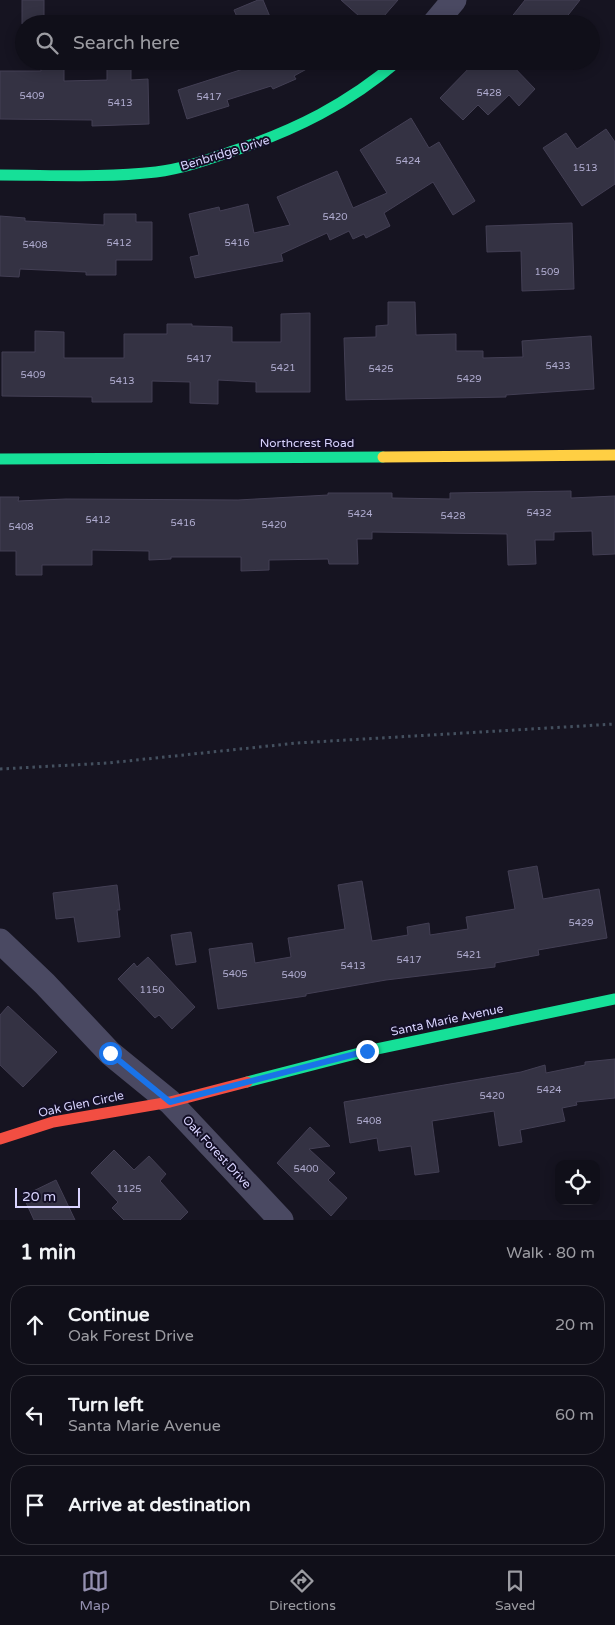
<!DOCTYPE html>
<html lang="en">
<head>
<meta charset="utf-8">
<style>
	:root { --surface:#100f19; --page:#1e1d26; --text:#f1f3f6; --muted:#9c9ca2; --line:#302f38; --accent:#9591b1 }
	body { margin:0; font-family:"Varela Round",sans-serif; background:var(--page); color:var(--text) }
	.controls { position:absolute; right:15px; bottom:15px; display:grid; overflow:hidden; border-radius:10px; box-shadow:0 2px 12px #0003 }
	.controls button { width:45px; height:45px; display:grid; place-items:center; padding:0; border:0; border-bottom:1px solid var(--line); background:var(--surface); color:var(--text); font:25px sans-serif }
	.scale { position:absolute; left:15px; bottom:12px; width:65px; box-sizing:border-box; padding-left:5px; border:2px solid #d9d4ff; border-top:0; font-size:14px; line-height:18px; white-space:nowrap; color:#d9d4ff; -webkit-text-stroke:4px #130f26; paint-order:stroke }
	.stop { position:absolute; width:15px; height:15px; margin:-11px; border:4px solid #1a73e8; border-radius:50%; background:#fff }
	.stop.end { background:#1a73e8; border-color:#fff; box-shadow:0 1px 5px #0008 }
	.list { margin:0; padding:0; list-style:none }
	h2 { display:flex; justify-content:space-between; align-items:center; height:65px; margin:0; padding:0 20px; font-size:21px }
	h2 small { font-size:16px; font-weight:400; color:var(--muted) }
	.list li { display:grid; grid-template-columns:32px 1fr auto; gap:15px; align-items:center; box-sizing:border-box; height:80px; margin:0 10px 10px; padding:0 10px; border:1px solid var(--line); border-radius:20px }
	.list b { display:block; font-size:19px; white-space:nowrap }
	.list p { margin:0; font-size:16px; white-space:nowrap; color:var(--muted) }
	.list em { font-size:16px; font-style:normal; color:var(--muted) }
	.icon { flex:none; width:28px; height:28px; fill:none; stroke:currentColor; stroke-width:2; stroke-linecap:round; stroke-linejoin:round }
	.map { position:relative; flex:none; width:615px; height:1220px; overflow:hidden }
	.search { position:absolute; background:var(--surface); box-shadow:0 2px 12px #0003; left:15px; right:15px; top:15px; height:55px; display:flex; align-items:center; gap:12px; box-sizing:border-box; padding:0 18px; border-radius:28px; color:var(--muted); font-size:19px }
	.sheet { height:335px; background:var(--surface) }
	nav { display:flex; justify-content:space-around; align-items:center; box-sizing:border-box; height:70px; border-top:1px solid var(--line); background:var(--surface); font-size:14px; color:var(--muted) }
	nav a { display:grid; justify-items:center; gap:2px }
	nav .on { color:var(--accent) }
	.map>svg:first-child { display:block }
</style>
</head>
<body>
<div class="map">
<svg width="615" height="1220" viewBox="0 0 615 1220">
	<rect width="100%" height="100%" fill="#161421"/>
	<path fill="#343243" stroke="#433f54" d="M22,0H44V24H22Z
		M258,0H263L273,24H240L234,10Z
		M341,0H398L377,24H368Z
		M525,0H580L561,24H506Z
		M107,61H131V80L148,79L149,124L92,126V120L0,119V71H41V62H64V81L107,80Z
		M268,61H321L294,76L296,79L273,89L271,86L227,100L229,106L187,119L178,90Z
		M476,61H508L535,89L519,106L509,95L488,115L478,105L463,120L440,98Z
		M411,118L429,148L439,142L475,201L453,215L433,182L384,213L390,226L366,238L364,234L353,239L349,231L330,240L327,233L281,254L283,261L195,278L190,257L199,255L189,214L219,207L220,211L248,204L254,233L290,225L277,197L337,171L353,208L387,193L360,150Z
		M606,129L615,142V184L582,206L543,148L566,133L577,149Z
		M104,214H136V222H152V260H116V275H86V272L20,269L19,277L0,276V216L25,218V221L104,225Z
		M572,223L574,289L522,291L521,251L487,252L486,226Z
		M388,302H415L416,335L456,334V351H483V358L523,357L522,341L591,336L594,389L506,395V397L346,400L344,338L376,337V326L388,325Z
		M310,313V392H256V382L218,380V404L190,403V382L152,381V402H92V397L2,396V352H35V331L64,332V358H124V334H167V324H192V326L232,327V342H281V314Z
		M571,491V498L615,496V554L593,555L592,531L554,532V540H535L536,564L508,565L507,534L372,532V539H357L358,564H329L328,559L269,560V570L241,571V557H171V559L149,560V551L92,550V565H42V575H16V551H0V497H19L18,501L66,499L238,500L328,495V493H392V498L450,499V493Z
		M537,866L543,899L599,889L607,938L538,950L539,955L495,963V967L386,980L306,994V996L218,1009L209,949L252,943L255,963L291,957L288,938L345,929L338,885L362,881L372,941L408,935L407,927L429,923L430,935L468,929L466,917L515,909L508,871Z
		M117,885L120,910H117L120,937L78,942L74,917L56,919L53,893Z
		M191,932L196,962L176,965L171,935Z
		M148,957L195,1007L172,1029L159,1015L155,1018L118,979L134,963L137,967Z
		M8,1006L57,1052L23,1087L0,1065V1015Z
		M615,1059V1098L576,1102L577,1105L562,1108L565,1121L520,1130L522,1142L499,1146L494,1111L432,1121L439,1172L415,1175L411,1146L379,1151L377,1138L350,1143L344,1102L521,1072L545,1065L546,1073L585,1065V1062Z
		M310,1127L330,1146L309,1149L335,1173L328,1180L347,1198L331,1216L277,1163Z
		M114,1150L134,1170L149,1156L166,1174L160,1181L188,1212L180,1220H124L112,1208L118,1202L91,1173Z
		M56,1180L75,1220H34L23,1196Z"/>
	<g fill="none" stroke-linecap="round" stroke-linejoin="round">
		<path stroke="#44505f" stroke-width="3" stroke-dasharray="2.5 4" stroke-linecap="butt" d="M0,769L108,763L297,743L615,724"/>
		<path stroke="#4a4962" stroke-width="25" d="M434,24L454,0
			M0,941L45,984L110,1053L170,1102L281,1220"/>
		<path stroke="#16e098" stroke-width="11" d="M0,175C52,175 104,178 156,172C182,169 207,160 233,151C295,130 348,104 398,61
			M0,459L383,457
			M247,1082L367,1051L615,999"/>
		<path stroke="#ffcf43" stroke-width="11" d="M383,457L615,455"/>
		<path stroke="#f24e42" stroke-width="11" d="M0,1139L53,1122L170,1102L247,1082"/>
	</g>
	<g fill="none" stroke-linecap="round" stroke-linejoin="round">
		<path stroke="#1a73e8" stroke-width="6" d="M110,1053L170,1102L367,1051"/>
	</g>
	<g text-anchor="middle" stroke-width="4" stroke-linejoin="round" paint-order="stroke">
		<g font-size="10" fill="#b0acd0">
			<text x="489" y="96">5428</text>
			<text x="32" y="99">5409</text>
			<text x="209" y="100">5417</text>
			<text x="120" y="106">5413</text>
			<text x="408" y="164">5424</text>
			<text x="585" y="171">1513</text>
			<text x="335" y="220">5420</text>
			<text x="119" y="246">5412</text>
			<text x="237" y="246">5416</text>
			<text x="35" y="248">5408</text>
			<text x="547" y="275">1509</text>
			<text x="199" y="362">5417</text>
			<text x="558" y="369">5433</text>
			<text x="283" y="371">5421</text>
			<text x="381" y="372">5425</text>
			<text x="33" y="378">5409</text>
			<text x="469" y="382">5429</text>
			<text x="122" y="384">5413</text>
			<text x="539" y="516">5432</text>
			<text x="360" y="517">5424</text>
			<text x="453" y="519">5428</text>
			<text x="98" y="523">5412</text>
			<text x="183" y="526">5416</text>
			<text x="274" y="528">5420</text>
			<text x="21" y="530">5408</text>
			<text x="581" y="926">5429</text>
			<text x="469" y="958">5421</text>
			<text x="409" y="963">5417</text>
			<text x="353" y="969">5413</text>
			<text x="235" y="977">5405</text>
			<text x="294" y="978">5409</text>
			<text x="152" y="993">1150</text>
			<text x="549" y="1093">5424</text>
			<text x="492" y="1099">5420</text>
			<text x="369" y="1124">5408</text>
			<text x="306" y="1172">5400</text>
			<text x="129" y="1192">1125</text>
		</g>
		<g font-size="12" fill="#d9d4ff" stroke="#130f26">
			<text transform="translate(225 153) rotate(-17)" y="4">Benbridge Drive</text>
			<text x="307" y="447">Northcrest Road</text>
			<text transform="translate(447 1020) rotate(-12)" y="4">Santa Marie Avenue</text>
			<text transform="translate(81 1104) rotate(-12)" y="4">Oak Glen Circle</text>
			<text transform="translate(217 1152) rotate(47)" y="4">Oak Forest Drive</text>
		</g>
	</g>
</svg>
<div class="controls">
<button><svg class="icon" aria-label="locate" viewBox="0 0 24 24"><circle cx="12" cy="12" r="6"/><path d="M12 2v4M12 18v4M2 12h4M18 12h4"/></svg></button>
</div>
<div class="scale">20 m</div>
<div class="stop" style="left:110px;top:1053px"></div>
<div class="stop end" style="left:367px;top:1051px"></div>
<div class="search"><svg class="icon" aria-label="search" viewBox="0 0 24 24"><circle cx="10" cy="10" r="6"/><path d="M15 15l6 6"/></svg>Search here</div>
</div>
<section class="sheet">
<h2>1 min<small>Walk · 80 m</small></h2>
<ul class="list">
<li><svg class="icon" aria-label="ahead" viewBox="0 0 24 24"><path d="M12 20V5M6 11l6-6 6 6"/></svg><div><b>Continue</b><p>Oak Forest Drive</p></div><em>20 m</em></li>
<li><svg class="icon" aria-label="left" viewBox="0 0 24 24"><path d="M17 20v-9H6M10 6l-5 5 5 5"/></svg><div><b>Turn left</b><p>Santa Marie Avenue</p></div><em>60 m</em></li>
<li><svg class="icon" aria-label="arrive" viewBox="0 0 24 24"><path d="M6 21V4h12l-3 4 3 4H6"/></svg><div><b>Arrive at destination</b></div></li>
</ul>
</section>
<nav>
<a class="on"><svg class="icon" aria-label="map" viewBox="0 0 24 24"><path d="M3 6l6-2 6 2 6-2v14l-6 2-6-2-6 2zM9 4v14M15 6v14"/></svg>Map</a>
<a><svg class="icon" aria-label="directions" viewBox="0 0 24 24"><path d="M12 3l9 9-9 9-9-9zM9 14v-3h6M13 9l2 2-2 2"/></svg>Directions</a>
<a><svg class="icon" aria-label="saved" viewBox="0 0 24 24"><path d="M7 4h10v16l-5-4-5 4z"/></svg>Saved</a>
</nav>
</body>
</html>
